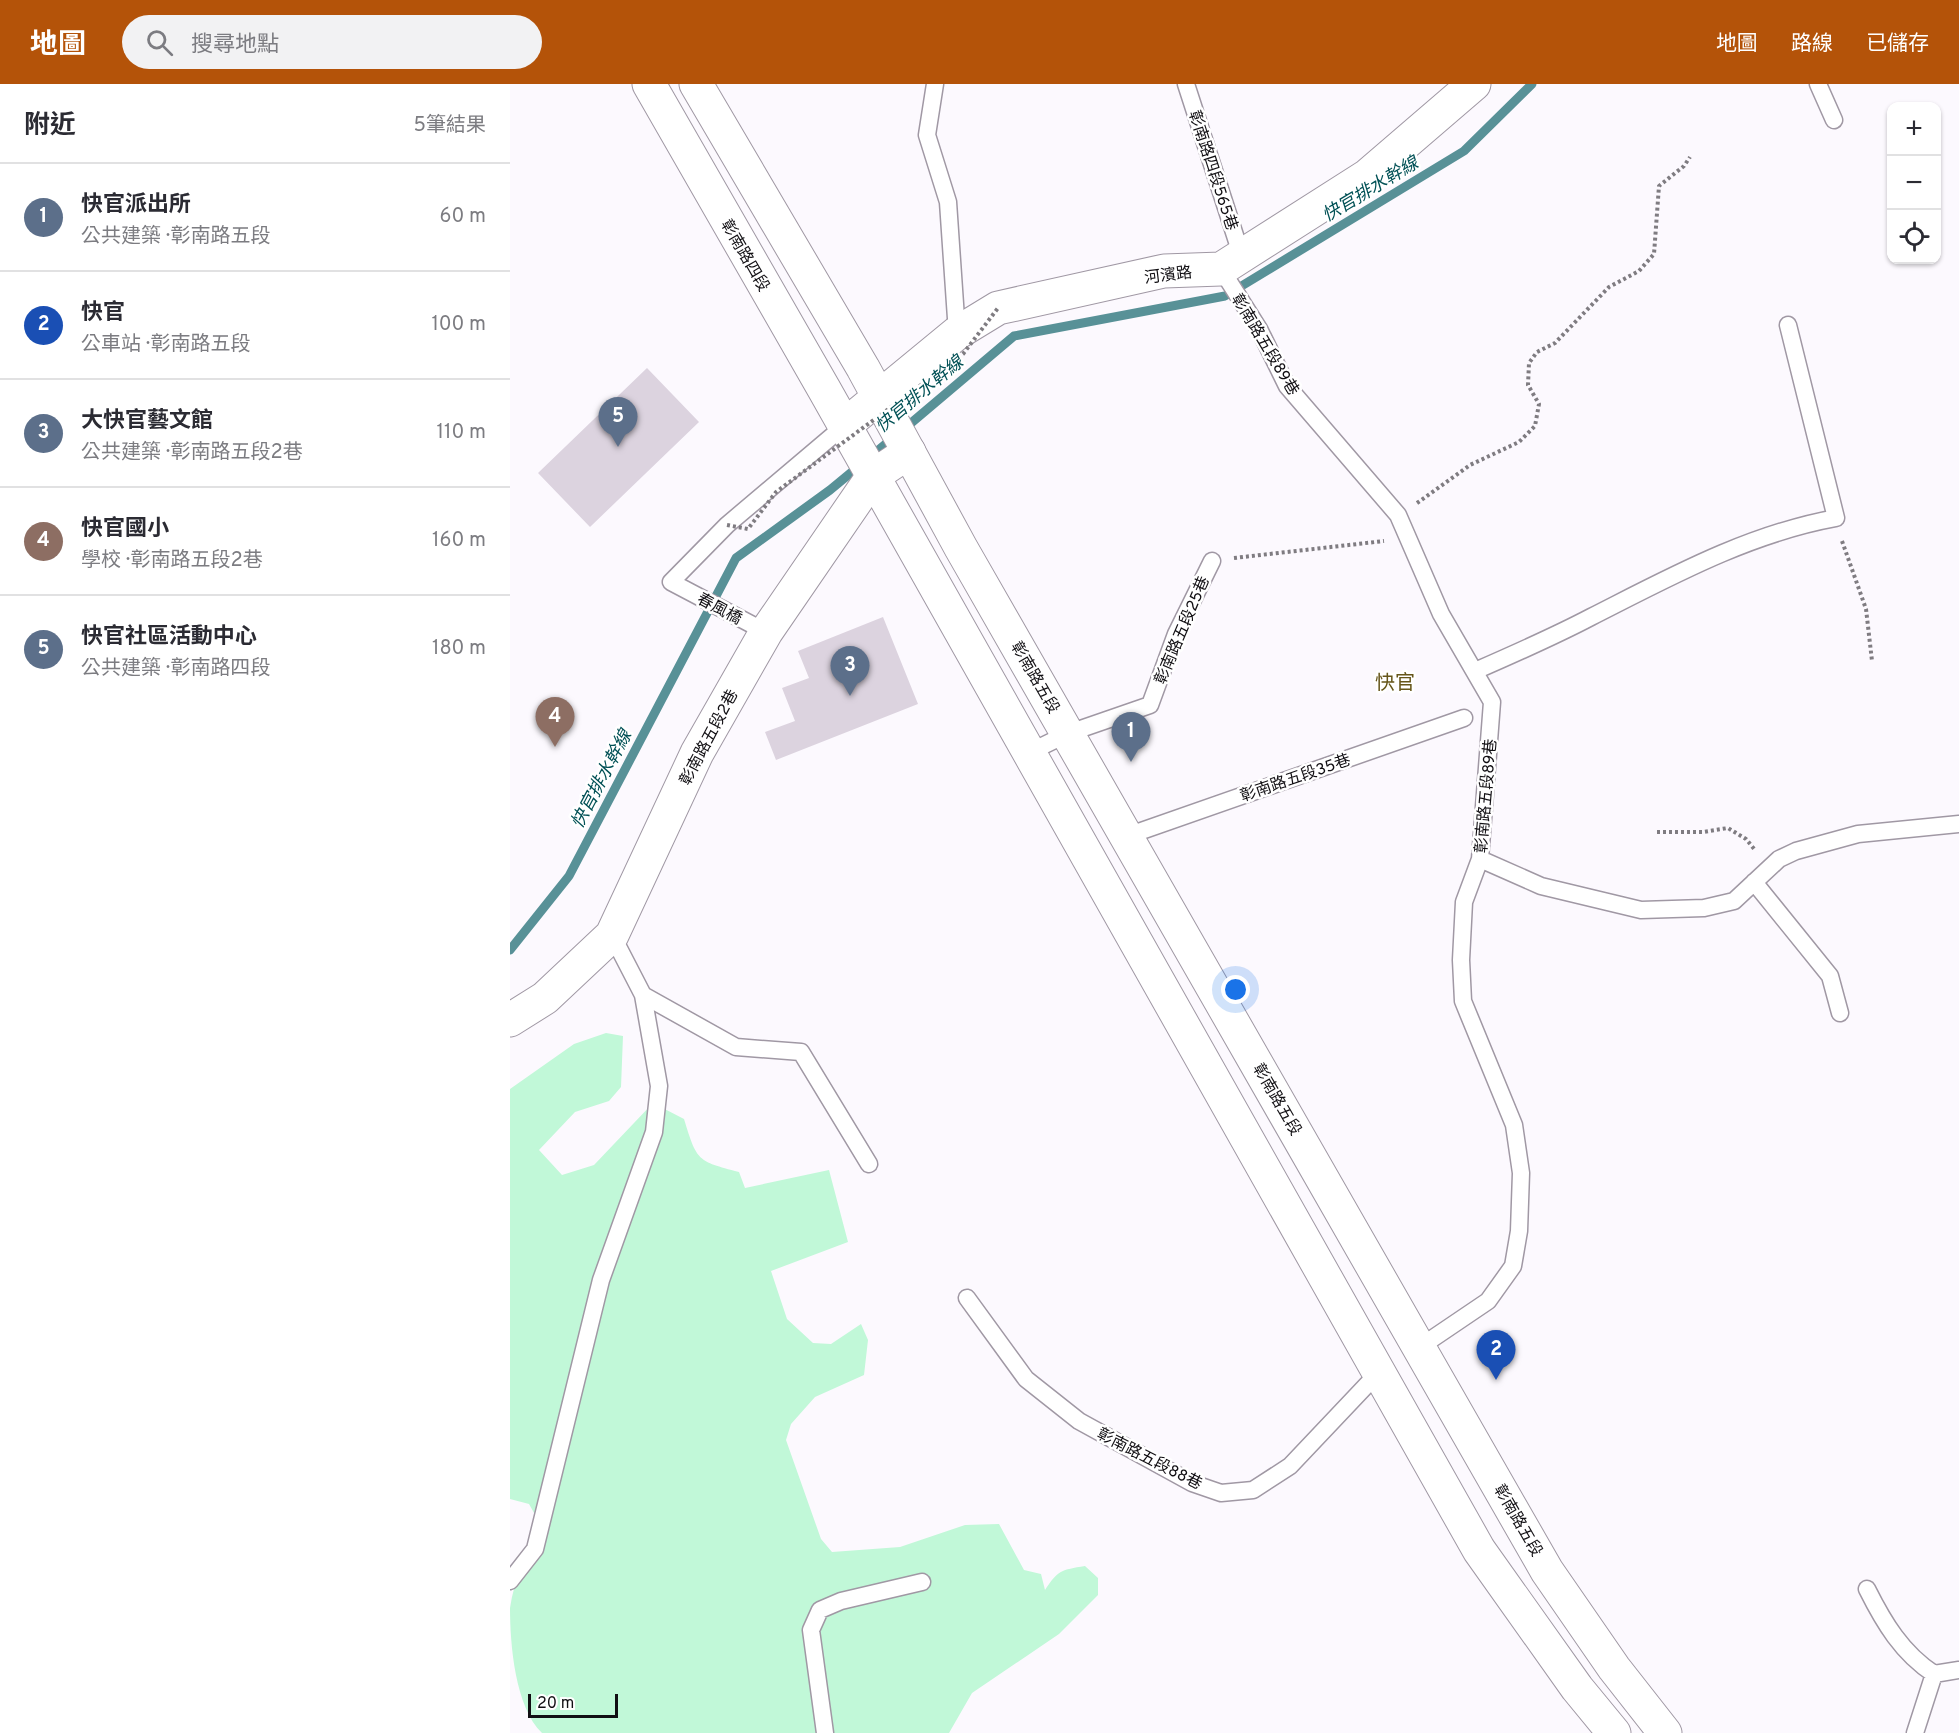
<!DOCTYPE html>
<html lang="zh-TW">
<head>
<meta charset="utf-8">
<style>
	:root { --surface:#fff; --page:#f2f2f3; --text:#2b2b33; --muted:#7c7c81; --line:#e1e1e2; --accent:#b45309 }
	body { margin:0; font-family:Overpass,"Noto Sans TC",sans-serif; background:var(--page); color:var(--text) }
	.controls { position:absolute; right:18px; top:18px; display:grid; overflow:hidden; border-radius:12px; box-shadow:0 2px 4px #0004 }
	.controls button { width:54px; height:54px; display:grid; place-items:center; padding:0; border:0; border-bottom:2px solid var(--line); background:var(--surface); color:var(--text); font:30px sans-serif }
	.scale { position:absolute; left:18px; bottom:15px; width:90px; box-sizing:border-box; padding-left:6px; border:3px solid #110f13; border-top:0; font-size:16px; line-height:21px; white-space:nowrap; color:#110f13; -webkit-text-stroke:4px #fff; paint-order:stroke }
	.you { position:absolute; left:726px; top:906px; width:21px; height:21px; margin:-15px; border:4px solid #fff; border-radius:50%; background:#1a73e8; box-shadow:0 0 0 9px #1a73e833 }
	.badge { display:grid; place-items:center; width:39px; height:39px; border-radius:50%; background:var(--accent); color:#fff; font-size:20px; font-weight:700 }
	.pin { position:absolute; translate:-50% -50px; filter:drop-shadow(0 2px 3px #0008) }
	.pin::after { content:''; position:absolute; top:32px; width:21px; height:18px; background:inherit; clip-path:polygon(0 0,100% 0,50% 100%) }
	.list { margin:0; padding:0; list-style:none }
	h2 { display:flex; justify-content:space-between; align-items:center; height:78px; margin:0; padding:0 24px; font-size:26px }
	h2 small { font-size:20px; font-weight:400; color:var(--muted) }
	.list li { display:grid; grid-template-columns:39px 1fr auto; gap:18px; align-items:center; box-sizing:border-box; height:108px; padding:0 24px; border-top:2px solid var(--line) }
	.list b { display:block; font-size:22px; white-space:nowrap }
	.list p { margin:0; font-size:20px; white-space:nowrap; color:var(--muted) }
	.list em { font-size:20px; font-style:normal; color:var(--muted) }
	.icon { flex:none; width:33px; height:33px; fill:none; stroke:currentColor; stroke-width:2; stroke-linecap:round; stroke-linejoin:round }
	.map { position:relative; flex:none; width:1449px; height:1649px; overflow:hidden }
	header { display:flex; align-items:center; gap:36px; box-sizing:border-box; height:84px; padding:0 30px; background:var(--accent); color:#fff }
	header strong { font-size:28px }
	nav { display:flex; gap:33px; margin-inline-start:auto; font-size:21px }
	.search { width:420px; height:54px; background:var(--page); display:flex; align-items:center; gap:15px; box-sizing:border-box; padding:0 21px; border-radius:33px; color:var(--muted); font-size:22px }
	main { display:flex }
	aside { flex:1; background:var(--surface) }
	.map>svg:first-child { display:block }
</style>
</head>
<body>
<header>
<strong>地圖</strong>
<div class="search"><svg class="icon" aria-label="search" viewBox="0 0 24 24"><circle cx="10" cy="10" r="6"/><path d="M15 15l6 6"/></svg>搜尋地點</div>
<nav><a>地圖</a><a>路線</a><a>已儲存</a></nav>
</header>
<main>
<aside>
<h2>附近<small>5筆結果</small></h2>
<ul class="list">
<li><span class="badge" style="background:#5c6f8a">1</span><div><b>快官派出所</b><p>公共建築 · 彰南路五段</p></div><em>60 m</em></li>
<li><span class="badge" style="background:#1a4fb4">2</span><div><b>快官</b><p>公車站 · 彰南路五段</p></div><em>100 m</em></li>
<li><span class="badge" style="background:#5c6f8a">3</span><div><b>大快官藝文館</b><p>公共建築 · 彰南路五段2巷</p></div><em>110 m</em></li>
<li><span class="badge" style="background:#8d6e63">4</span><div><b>快官國小</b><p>學校 · 彰南路五段2巷</p></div><em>160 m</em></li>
<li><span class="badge" style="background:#5c6f8a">5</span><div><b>快官社區活動中心</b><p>公共建築 · 彰南路四段</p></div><em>180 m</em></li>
</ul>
</aside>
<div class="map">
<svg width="1449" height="1649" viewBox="0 0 1449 1649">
	<rect width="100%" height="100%" fill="#fcf9fe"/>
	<path fill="#c1f8d8" d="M96,949L113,952L111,1003L99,1017L65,1028L29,1066L52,1091L84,1081L143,1019L174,1035C187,1077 187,1077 229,1088L235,1104L319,1086L338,1158L261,1187L277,1235L303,1259L321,1260L351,1240L358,1256L354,1291L305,1313L281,1340L276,1356L311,1455L322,1468L390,1463L455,1441L489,1440L514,1486L531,1490L535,1506C548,1486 551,1486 575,1482L588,1494V1511L549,1550L462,1609L439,1649H32C5,1623 0,1560 0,1524C4,1496 19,1463 28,1436L19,1420L0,1415V1005L64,960Z"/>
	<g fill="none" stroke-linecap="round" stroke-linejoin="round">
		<path stroke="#589197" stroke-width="9" d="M394,345L504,252L715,212L954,67L1022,0
			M0,866L59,792L226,474L320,406L383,354"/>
	</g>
	<path fill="#dcd3df" d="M137,284L189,338L80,443L28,389Z
		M373,533L408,620L266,676L255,648L285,637L272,604L299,594L288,567Z"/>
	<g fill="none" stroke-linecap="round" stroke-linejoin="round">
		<g stroke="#a098a4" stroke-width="19">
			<path id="service" d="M425,0L417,51L438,118L447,249
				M676,0L732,173
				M1308,0L1324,36
				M711,185L749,245L777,302L888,431L931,530L982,618L970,775L954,818L951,876L953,917L1004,1041L1011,1089L1009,1147L1003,1182L978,1217L910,1263
				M256,548L161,498L217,441L334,342
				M965,587C1004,570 1043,553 1081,533C1160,493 1238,450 1326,434L1278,241
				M518,669L559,649L640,621L666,550L702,477
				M617,752L954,634
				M970,775L1031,802L1131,826L1194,824L1224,817L1269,775L1286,767L1348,750L1449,740
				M1244,798L1320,892L1330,929
				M133,911L226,963L291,968L359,1080
				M457,1214L516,1295L569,1337L682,1399L711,1409L743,1406L780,1382L869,1288
				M0,1497L25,1465L91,1196L144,1048L149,1002L133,911L102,851
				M1357,1505C1374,1539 1392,1569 1424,1590
				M315,1649L301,1546L310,1526L331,1517L412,1498
				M1405,1649L1424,1590L1449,1586"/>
		</g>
		<g stroke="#a098a4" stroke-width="35">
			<path id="tertiary" d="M334,342L447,249L488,224L654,187L711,185L857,92L964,0
				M0,936L35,914L102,851L187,669L256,548L363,392L399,368"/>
		</g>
		<g stroke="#a098a4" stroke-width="35">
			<path id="primary" d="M139,0L314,305L969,1466L1067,1604L1104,1649
				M186,0L353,284L451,464L1037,1487L1104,1584L1155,1649"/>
		</g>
		<path stroke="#7f7c81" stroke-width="4" stroke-dasharray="3 3" stroke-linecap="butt" d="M907,419L960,381L1009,358L1025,342L1029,320L1018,301L1019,279L1027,268L1045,259L1099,203L1129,187L1144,170L1149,102L1174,82L1180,73
			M1332,457L1356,525L1362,577
			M724,474L874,457
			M1147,748H1193L1218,744L1236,755L1245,766"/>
		<use href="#service" stroke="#fff" stroke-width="16"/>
		<use href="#tertiary" stroke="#fff" stroke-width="33"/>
		<use href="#primary" stroke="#fff" stroke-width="33"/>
		<path stroke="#7f7c81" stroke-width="4" stroke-dasharray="3 3" stroke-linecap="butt" d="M217,441L238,445L266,408L453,270L488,224"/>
	</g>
	<g text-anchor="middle" stroke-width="5" stroke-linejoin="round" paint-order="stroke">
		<g font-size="16" fill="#110f13" stroke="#fff">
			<text transform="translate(704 86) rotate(72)" y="6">彰南路四段565巷</text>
			<text transform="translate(236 171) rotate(60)" y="6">彰南路四段</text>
			<text transform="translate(658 190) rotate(-7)" y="6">河濱路</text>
			<text transform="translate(756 260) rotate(59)" y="6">彰南路五段89巷</text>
			<text transform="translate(210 524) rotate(28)" y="6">春風橋</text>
			<text transform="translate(671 546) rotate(-67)" y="6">彰南路五段25巷</text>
			<text transform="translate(526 593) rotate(60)" y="6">彰南路五段</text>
			<text transform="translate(198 653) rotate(-62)" y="6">彰南路五段2巷</text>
			<text transform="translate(785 693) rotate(-19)" y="6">彰南路五段35巷</text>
			<text transform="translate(975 712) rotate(-85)" y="6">彰南路五段89巷</text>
			<text transform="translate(768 1015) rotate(60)" y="6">彰南路五段</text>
			<text transform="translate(640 1374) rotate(27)" y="6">彰南路五段88巷</text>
			<text transform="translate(1009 1436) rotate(60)" y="6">彰南路五段</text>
		</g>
		<g font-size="18" font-style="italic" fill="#015055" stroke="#fff">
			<text transform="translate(860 105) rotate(-31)" y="6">快官排水幹線</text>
			<text transform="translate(409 310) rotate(-40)" y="6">快官排水幹線</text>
			<text transform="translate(91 695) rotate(-62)" y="6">快官排水幹線</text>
		</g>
		<g font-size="20" fill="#66561a" stroke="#fff">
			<text x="885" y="605">快官</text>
		</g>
	</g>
</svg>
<div class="controls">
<button>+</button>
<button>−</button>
<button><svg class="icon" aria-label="locate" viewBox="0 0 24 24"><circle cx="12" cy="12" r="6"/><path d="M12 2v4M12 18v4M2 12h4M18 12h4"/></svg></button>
</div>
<div class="scale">20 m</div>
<div class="you"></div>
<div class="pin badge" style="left:621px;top:678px;background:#5c6f8a">1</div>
<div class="pin badge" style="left:986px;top:1296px;background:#1a4fb4">2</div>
<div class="pin badge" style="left:340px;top:612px;background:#5c6f8a">3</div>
<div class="pin badge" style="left:45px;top:663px;background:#8d6e63">4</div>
<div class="pin badge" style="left:108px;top:363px;background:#5c6f8a">5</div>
</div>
</main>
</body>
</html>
